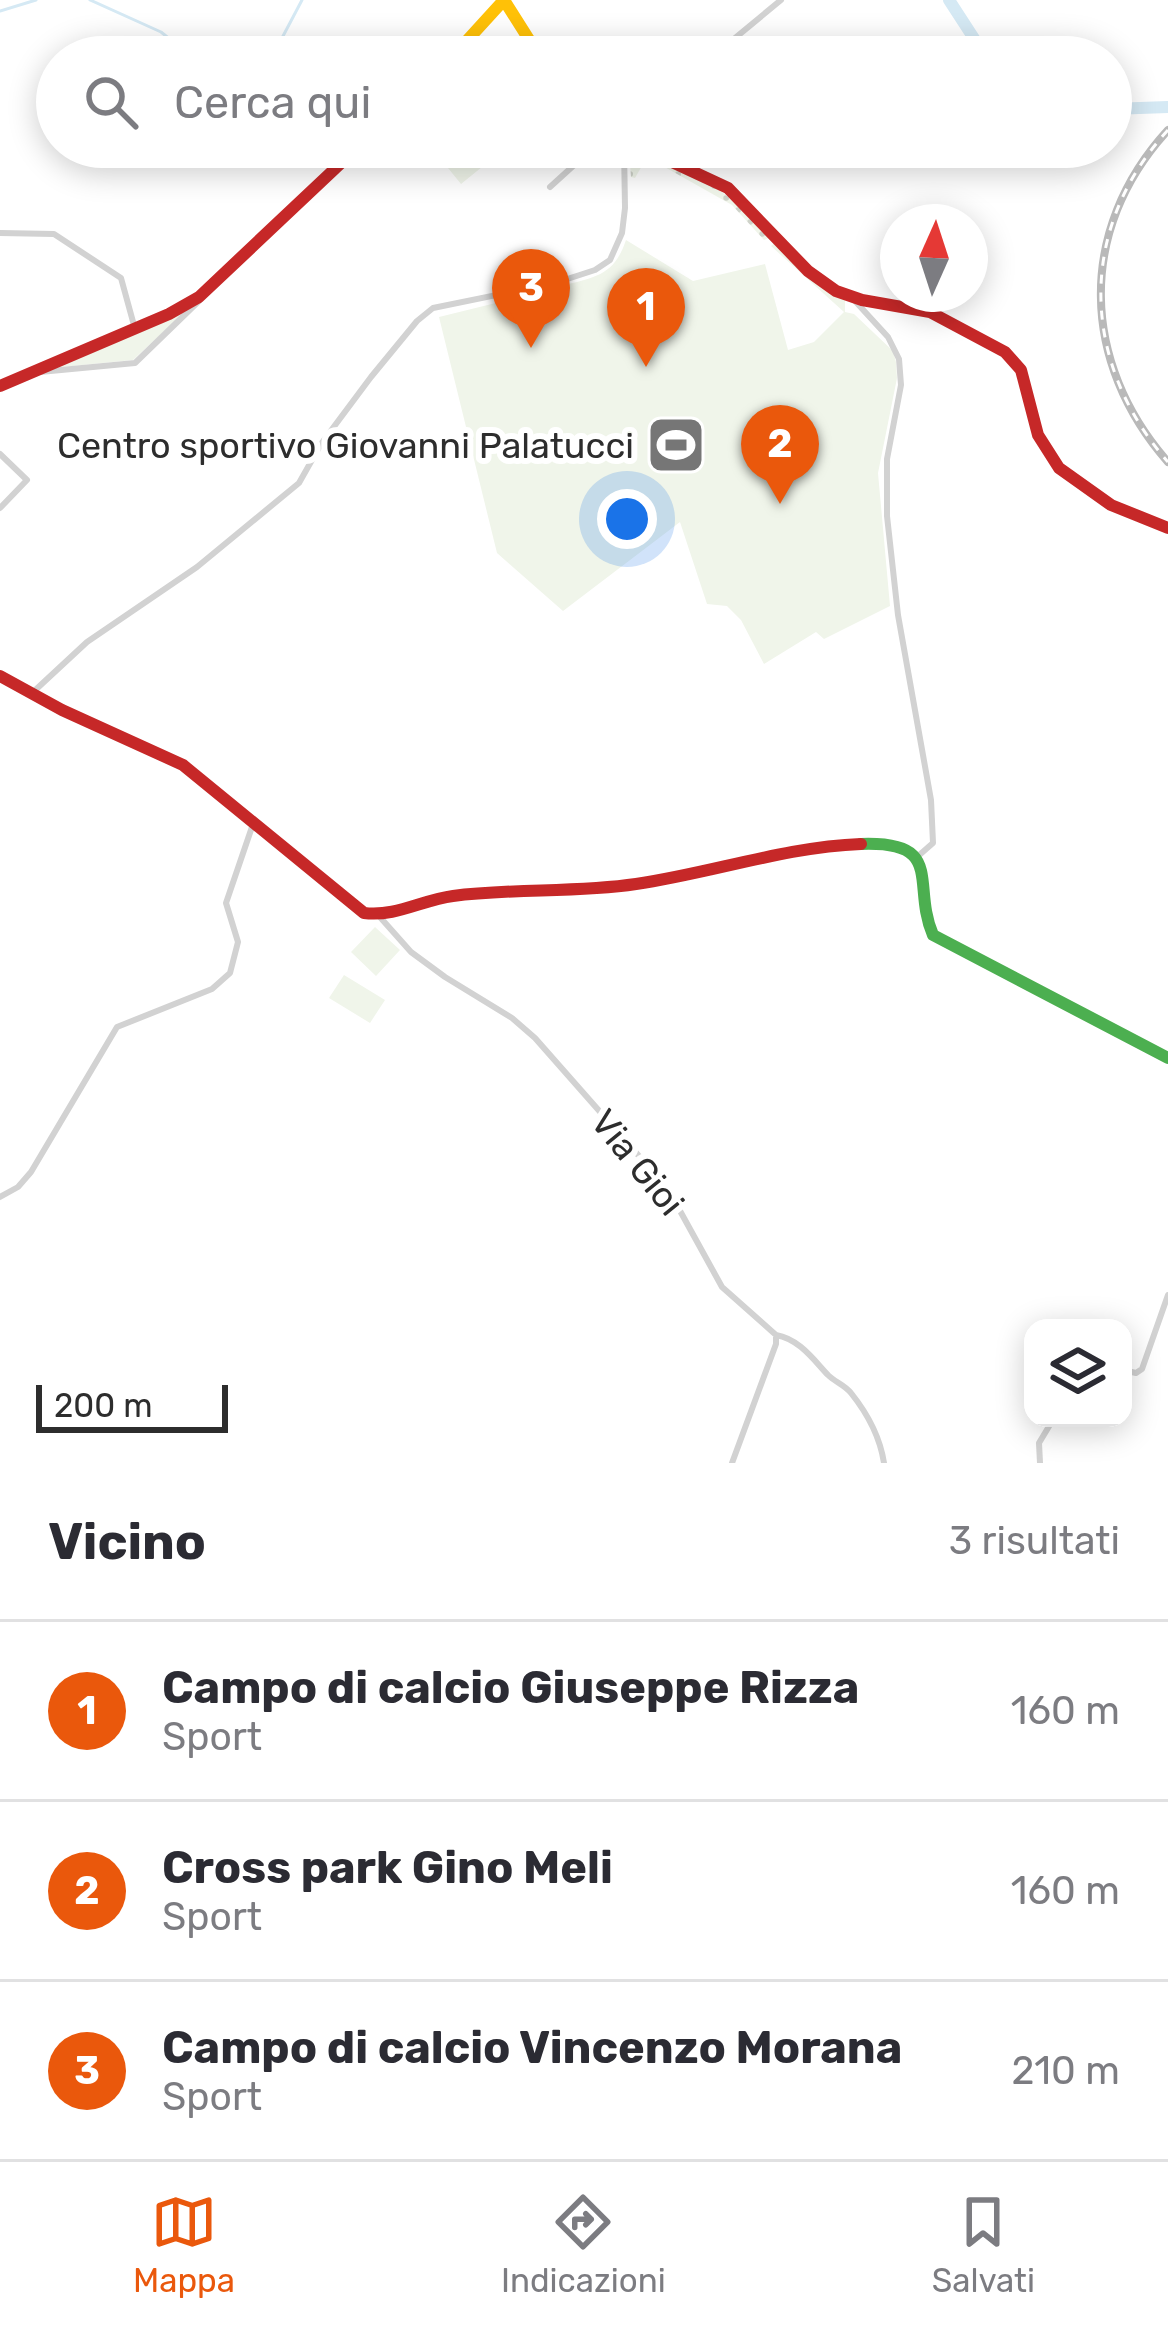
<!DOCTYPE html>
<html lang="it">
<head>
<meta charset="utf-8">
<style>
	:root { --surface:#fff; --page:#f2f2f3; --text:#2b2b33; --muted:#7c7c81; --line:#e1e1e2; --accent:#ea580c }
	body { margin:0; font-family:Rubik,sans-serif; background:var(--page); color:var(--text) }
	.controls { position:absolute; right:36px; bottom:36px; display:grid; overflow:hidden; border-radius:24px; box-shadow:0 6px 30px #0003 }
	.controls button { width:108px; height:108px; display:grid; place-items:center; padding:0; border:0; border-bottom:3px solid var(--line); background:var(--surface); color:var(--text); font:60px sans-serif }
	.compass { position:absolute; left:880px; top:204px; width:108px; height:108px; border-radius:50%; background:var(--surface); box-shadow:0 6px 30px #0003; rotate:3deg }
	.scale { position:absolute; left:36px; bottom:30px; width:192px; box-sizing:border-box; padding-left:12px; border:6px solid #2d2d2d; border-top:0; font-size:33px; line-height:42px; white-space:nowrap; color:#2d2d2d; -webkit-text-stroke:9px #fff; paint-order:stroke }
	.you { position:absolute; left:627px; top:519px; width:42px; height:42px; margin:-30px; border:9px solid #fff; border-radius:50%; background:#1a73e8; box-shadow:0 0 0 18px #1a73e833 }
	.badge { display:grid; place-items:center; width:78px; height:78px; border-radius:50%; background:var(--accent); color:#fff; font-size:39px; font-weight:700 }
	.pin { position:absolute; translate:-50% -99px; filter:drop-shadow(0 3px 6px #0008) }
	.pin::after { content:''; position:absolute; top:63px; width:42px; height:36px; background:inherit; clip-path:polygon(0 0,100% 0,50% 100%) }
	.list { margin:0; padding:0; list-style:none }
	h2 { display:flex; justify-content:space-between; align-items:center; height:156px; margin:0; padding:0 48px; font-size:51px }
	h2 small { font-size:39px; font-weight:400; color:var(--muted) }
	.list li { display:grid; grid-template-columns:78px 1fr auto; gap:36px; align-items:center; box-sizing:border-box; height:180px; padding:0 48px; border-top:3px solid var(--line) }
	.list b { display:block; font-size:45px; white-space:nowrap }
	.list p { margin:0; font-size:39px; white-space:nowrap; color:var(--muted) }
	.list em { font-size:39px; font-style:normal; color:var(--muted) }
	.icon { flex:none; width:66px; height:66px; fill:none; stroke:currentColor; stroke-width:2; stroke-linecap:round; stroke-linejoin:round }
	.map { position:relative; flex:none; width:1168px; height:1463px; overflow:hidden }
	.search { position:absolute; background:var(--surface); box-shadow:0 6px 30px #0003; left:36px; right:36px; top:36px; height:132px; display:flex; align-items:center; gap:30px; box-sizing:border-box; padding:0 42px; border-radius:66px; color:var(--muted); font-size:45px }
	.sheet { height:696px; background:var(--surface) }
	nav { display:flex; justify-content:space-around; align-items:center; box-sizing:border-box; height:168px; border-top:3px solid var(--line); background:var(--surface); font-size:33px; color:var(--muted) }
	nav a { display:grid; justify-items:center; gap:6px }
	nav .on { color:var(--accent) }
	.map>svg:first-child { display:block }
</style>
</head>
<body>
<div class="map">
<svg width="1168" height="1463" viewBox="0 0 1168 1463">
	<defs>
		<pattern id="garden-dots" width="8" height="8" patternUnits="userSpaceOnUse" patternTransform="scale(3)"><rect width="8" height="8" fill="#f0f5ea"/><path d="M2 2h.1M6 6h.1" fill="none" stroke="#ced2c9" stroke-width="1.8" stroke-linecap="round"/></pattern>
	</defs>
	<rect width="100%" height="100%" fill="#fff"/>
	<path fill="#f0f5ea" d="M431,147H492L498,154L461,184Z
		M626,240L693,281L765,264L788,350L814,342L844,312L771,246L776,242L818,284L845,300V312L854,314L893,351L896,362L897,378L878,473L890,606L824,639L816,632L764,664L741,620L727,606L707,604L680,522L563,611L497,553L439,317L552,289L560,291L561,286C595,277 614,276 626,240Z
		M192,305L133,360L52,368Z
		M375,927L400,950L376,976L351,952Z
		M344,975L385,1000L370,1023L329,998Z"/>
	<path fill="url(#garden-dots)" d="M629,150C686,161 733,195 771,237L764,240L732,205L647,157L635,178L631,177Z"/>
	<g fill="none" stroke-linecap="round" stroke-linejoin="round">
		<path stroke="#d5e9f4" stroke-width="3" d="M90,0L161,32L192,57
			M0,11L36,0
			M272,57L302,0"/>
		<path stroke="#d5e9f4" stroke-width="12" d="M949,0L986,57
			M1111,109L1168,107"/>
		<path stroke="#d2d2d2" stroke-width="6" d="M712,57L781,0
			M556,147L573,166
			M550,187L594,147
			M0,233L54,234L121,278L135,329
			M855,301L888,337L899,359L901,385L887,459V516L898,615L931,800L933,843L917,857
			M40,372L135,363L199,301
			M0,454L27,480L0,508
			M31,694L87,642L197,567L299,483L321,444L371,377L417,321L433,308L555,283L595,270L610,260L622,233L625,208L624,147
			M379,916L411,952L445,977L512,1018L535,1038L646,1164L679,1209L722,1287L776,1335V1344L732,1463
			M0,1197L18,1187L31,1172L117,1027L212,989L230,973L238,942L226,903L253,824
			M776,1335C799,1339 813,1359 828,1375C835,1382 845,1385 851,1393C867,1413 880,1437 884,1463
			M1123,1370L1136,1373L1142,1369L1168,1295
			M1040,1463L1039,1443L1054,1418"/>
		<path stroke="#4caf50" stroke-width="12" d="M861,844C946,841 911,884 933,935L1168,1058"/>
		<path stroke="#ffc107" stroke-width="12" d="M504,0L540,57
			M452,57L504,0"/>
		<path stroke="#c62828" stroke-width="12" d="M640,147L728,188L808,271L836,291L862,300L930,312L1005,352L1021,370L1038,435L1059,468L1111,505L1168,528
			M0,386L169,314L199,297L358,147
			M0,676L62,710L183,765L364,913C396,917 422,900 453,896C514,888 575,893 636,884C712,873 784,847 861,844"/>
		<g stroke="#b9b9b9" stroke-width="8">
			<path id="rail" d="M1168,130C1076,230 1081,363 1168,462"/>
		</g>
		<use href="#rail" stroke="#fff" stroke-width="3" stroke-dasharray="9" stroke-linecap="butt"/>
	</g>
	<defs>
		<g id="stadium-square" transform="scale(3)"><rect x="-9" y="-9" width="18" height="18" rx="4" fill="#767676" stroke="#fff"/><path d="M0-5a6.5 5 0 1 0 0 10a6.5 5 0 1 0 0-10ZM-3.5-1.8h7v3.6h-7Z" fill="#fff"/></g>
	</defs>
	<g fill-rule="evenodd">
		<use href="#stadium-square" x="676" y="445"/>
	</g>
	<g text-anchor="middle" stroke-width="12" stroke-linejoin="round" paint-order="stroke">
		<g font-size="36" fill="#2d2d2d" stroke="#fff" text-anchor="end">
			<text x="634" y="458">Centro sportivo Giovanni Palatucci</text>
		</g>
		<g font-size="36" fill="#2d2d2d" stroke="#fff">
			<text transform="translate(638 1162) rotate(51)" y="13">Via Gioi</text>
		</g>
	</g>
</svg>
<div class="controls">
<button><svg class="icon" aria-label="layers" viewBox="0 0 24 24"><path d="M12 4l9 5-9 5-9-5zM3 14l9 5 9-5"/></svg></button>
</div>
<svg class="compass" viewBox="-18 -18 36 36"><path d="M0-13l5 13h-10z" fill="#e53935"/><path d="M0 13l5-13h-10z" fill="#7c7c81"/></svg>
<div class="scale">200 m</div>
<div class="you"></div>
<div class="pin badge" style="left:646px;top:367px">1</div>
<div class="pin badge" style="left:780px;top:504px">2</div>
<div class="pin badge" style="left:531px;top:348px">3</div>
<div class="search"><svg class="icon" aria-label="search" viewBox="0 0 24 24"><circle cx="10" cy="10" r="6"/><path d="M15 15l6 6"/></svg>Cerca qui</div>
</div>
<section class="sheet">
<h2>Vicino<small>3 risultati</small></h2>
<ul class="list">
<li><span class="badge">1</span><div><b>Campo di calcio Giuseppe Rizza</b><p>Sport</p></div><em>160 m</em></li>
<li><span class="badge">2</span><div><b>Cross park Gino Meli</b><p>Sport</p></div><em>160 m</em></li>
<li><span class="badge">3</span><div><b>Campo di calcio Vincenzo Morana</b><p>Sport</p></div><em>210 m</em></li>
</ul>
</section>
<nav>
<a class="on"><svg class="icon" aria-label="map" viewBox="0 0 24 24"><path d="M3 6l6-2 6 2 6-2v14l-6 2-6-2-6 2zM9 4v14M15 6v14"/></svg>Mappa</a>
<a><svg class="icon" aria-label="directions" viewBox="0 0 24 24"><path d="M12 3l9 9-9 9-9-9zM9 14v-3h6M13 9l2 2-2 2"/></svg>Indicazioni</a>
<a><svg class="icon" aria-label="saved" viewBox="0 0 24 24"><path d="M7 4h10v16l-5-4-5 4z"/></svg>Salvati</a>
</nav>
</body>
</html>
